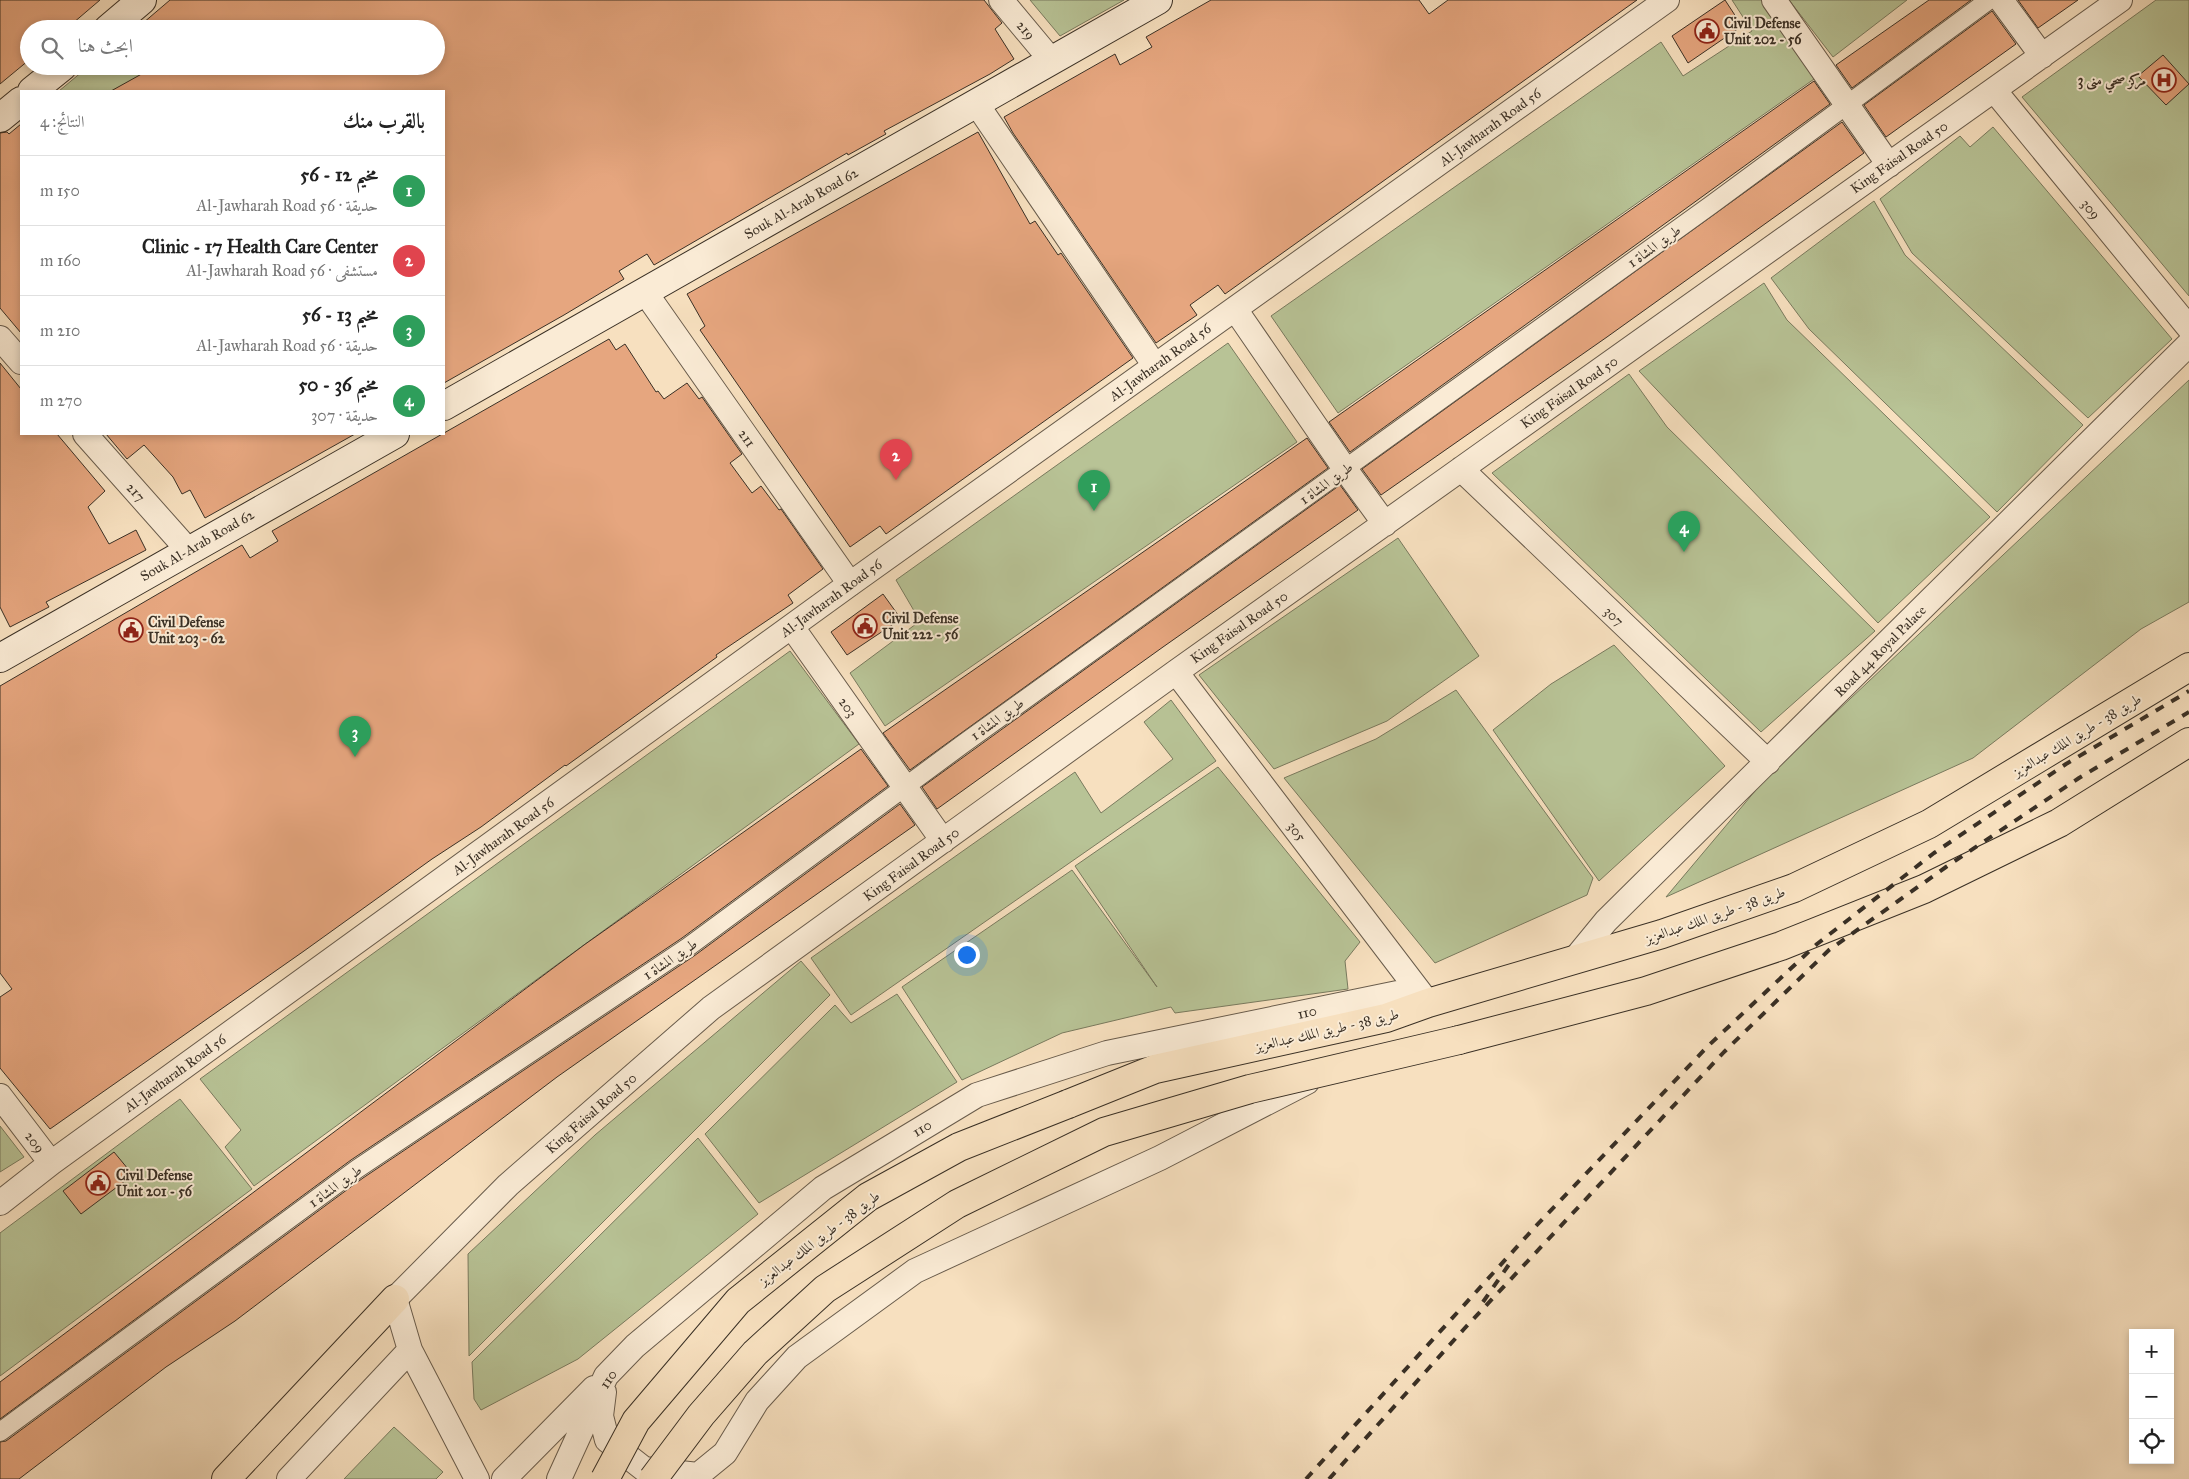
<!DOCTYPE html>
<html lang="ar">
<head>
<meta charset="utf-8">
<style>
	:root { --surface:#fff; --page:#f6f6f6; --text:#222; --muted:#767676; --line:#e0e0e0; --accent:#b45309 }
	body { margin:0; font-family:"IM FELL Great Primer",Amiri,serif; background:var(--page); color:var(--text); direction:rtl }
	.controls { position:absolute; right:15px; bottom:15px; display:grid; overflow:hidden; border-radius:0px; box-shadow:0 2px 8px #0003 }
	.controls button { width:45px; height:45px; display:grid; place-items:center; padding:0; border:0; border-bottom:1px solid var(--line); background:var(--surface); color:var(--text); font:25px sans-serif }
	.you { position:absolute; left:966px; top:954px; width:18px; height:18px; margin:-12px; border:4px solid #fff; border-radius:50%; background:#1a73e8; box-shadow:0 0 0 8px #1a73e833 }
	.badge { display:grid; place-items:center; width:32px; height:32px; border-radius:50%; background:var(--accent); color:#fff; font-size:16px; font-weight:700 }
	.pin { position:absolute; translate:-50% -41px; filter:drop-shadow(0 1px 2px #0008) }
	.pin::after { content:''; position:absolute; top:26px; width:18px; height:15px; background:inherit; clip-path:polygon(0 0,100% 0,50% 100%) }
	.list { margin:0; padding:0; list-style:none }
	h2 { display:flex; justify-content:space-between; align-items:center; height:65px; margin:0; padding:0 20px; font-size:21px }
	h2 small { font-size:16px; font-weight:400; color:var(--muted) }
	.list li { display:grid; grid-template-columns:32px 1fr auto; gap:15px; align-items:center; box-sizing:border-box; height:70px; padding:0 20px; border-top:1px solid var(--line) }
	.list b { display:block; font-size:19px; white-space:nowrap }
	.list p { margin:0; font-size:16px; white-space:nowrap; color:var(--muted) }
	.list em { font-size:16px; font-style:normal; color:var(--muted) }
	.icon { flex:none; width:28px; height:28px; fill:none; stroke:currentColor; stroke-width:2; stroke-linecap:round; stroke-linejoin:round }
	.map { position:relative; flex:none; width:2189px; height:1479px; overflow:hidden; direction:ltr }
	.search { position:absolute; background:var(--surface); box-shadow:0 2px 8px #0003; left:20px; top:20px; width:425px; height:55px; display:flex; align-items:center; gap:12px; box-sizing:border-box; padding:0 18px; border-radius:28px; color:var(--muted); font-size:19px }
	.panel { position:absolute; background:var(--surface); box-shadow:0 2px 8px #0003; left:20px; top:90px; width:425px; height:345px; border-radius:0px; direction:rtl }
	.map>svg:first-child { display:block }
</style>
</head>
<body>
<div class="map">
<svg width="2189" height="1479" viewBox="0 0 2189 1479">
	<rect width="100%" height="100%" fill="#f7e0bf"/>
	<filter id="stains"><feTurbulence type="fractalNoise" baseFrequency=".004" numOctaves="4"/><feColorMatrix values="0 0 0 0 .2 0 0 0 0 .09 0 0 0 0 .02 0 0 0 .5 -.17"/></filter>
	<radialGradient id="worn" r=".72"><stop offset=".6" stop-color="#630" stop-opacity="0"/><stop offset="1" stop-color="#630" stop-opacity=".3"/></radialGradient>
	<path fill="#b8c396" stroke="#797a5e" d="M1030,0H1124L1060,36Z
		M1732,0H1767L1817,77L1338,413L1271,316L1661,42L1683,76L1752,31Z
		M1789,0H1907L1833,57Z
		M2156,0H2189V296L2022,97Z
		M89,66H303L324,91H59Z
		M1993,127L2172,339L2088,418L1912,253L1880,199L1960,136L1970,147Z
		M1874,201L1905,255L2083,425L1997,512L1809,329L1771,278Z
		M1764,283L1787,320L1990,517L1878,623L1639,371Z
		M1228,343L1297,442L885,726L850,673L920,621L896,580Z
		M1629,374L1667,427L1875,631L1761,732L1492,473Z
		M2189,380V602L2141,629L1973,758L1666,897L1766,778Z
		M1398,538L1479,656L1387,721L1274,769L1199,675Z
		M1614,645L1725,766L1599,881L1493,730L1551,684Z
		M790,651L859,744L254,1186L225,1147L241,1130L200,1079Z
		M1456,690L1593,878L1587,895L1435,963L1284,778L1376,739Z
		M1171,700L1216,761L851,1015L811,958L1075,772L1101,813L1173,759L1144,722Z
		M1218,767L1360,942L1345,961L1348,989L1175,1013L1171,1007L1062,1033L962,1080L902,987L1072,870L1157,987L1075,866Z
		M801,961L830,995L469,1356L468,1254L595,1135Z
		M897,994L957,1082L759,1203L705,1134L835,1005L851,1023Z
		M180,1099L252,1189L0,1376V1233Z
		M0,1126L24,1157L0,1172Z
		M698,1138L758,1214L578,1359L481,1410L474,1399L472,1362Z
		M394,1427L443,1472L436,1479H344Z"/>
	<path fill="#e6a67f" stroke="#3a3025" d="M0,0H100L66,29H29V60L0,84Z
		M170,0H984L1002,23L995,29L1014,59L990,74L884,131L886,134L848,155L847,153L654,265L647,254L619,271L624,279L564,315L444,383V91H111L156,66H436V29H136Z
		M1211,0H1419L1429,14L1448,0H1637L1225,294L1218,285L1190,305L1197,315L1156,343L1013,133L1004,117L1115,54L1120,65L1152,47L1146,37Z
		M1725,0L1742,26L1688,63L1672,36Z
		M1929,0H1971L1852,88L1836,65Z
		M2018,0H2078L2038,28Z
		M1992,11L2016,44L1886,137L1864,105Z
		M2163,55L2189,84L2166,105L2138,76Z
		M1814,81L1830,104L1350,452L1329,422Z
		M1842,122L1864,153L1607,337L1381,495L1362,469Z
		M21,124V333L0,308V133L7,132L9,134Z
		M978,132L1030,224L1035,221L1058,255L1061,253L1133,358L886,534L880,526L850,547L700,330L705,326L687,294Z
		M609,339L616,350L625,344L656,392L658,391L664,399L687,383L699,399L702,397L742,454L730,463L752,493L761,486L779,510L781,509L823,569L788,595L793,603L716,655L717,657L566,766L565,765L481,827L432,859L304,951L50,1129L0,1068V997L12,989L0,973V686L242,545L250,558L278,541L272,531Z
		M0,363L21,389V434H57L105,491L88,507L109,544L136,530L146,550L46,602L49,607L10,627L0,607Z
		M106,434H355L205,518L190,490L182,494L173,477L144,445L127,459Z
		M1307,438L1328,468L910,770L883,733Z
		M1340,485L1358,510L1163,647L937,809L922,787Z
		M883,594L901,619L847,655L831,632Z
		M861,749L888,786L682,938L351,1160L0,1419V1382L584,945Z
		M900,804L915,825L557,1077L235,1321L166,1367L19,1479H0V1442L6,1441L363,1178L694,956Z
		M114,1152L133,1175L81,1214L63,1191Z"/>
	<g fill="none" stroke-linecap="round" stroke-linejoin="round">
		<g stroke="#695c4c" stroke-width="20">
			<path id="pedestrian" d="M0,1432L357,1169L688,947L963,744L1711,205L1989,0"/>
		</g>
		<g stroke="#695c4c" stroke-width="26">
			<path id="minor" d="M1001,0L1051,60
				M1774,0L1889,165
				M2001,0L2042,56
				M1994,90L2189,328
				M976,103L1155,366
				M645,292L850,584
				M1235,309L1345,469L1385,524
				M0,338L21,362
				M85,434L188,550
				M1461,469L1768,762
				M792,627L943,841
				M1176,672L1425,999
				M1574,960L1606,921L2189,344
				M0,1096L51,1163
				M0,1203L51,1163L850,584L1667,0
				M604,1392L601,1416L607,1440L644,1469L698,1475L725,1453L757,1401L797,1357L915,1271L1160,1158L1307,1082
				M289,1479L410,1350
				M477,1479L410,1350L395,1299L508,1185L711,1008L1176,672L2120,0
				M504,1479L594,1388
				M559,1479L606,1376L635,1346L823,1188L977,1095L1107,1053L1417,989"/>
		</g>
		<g stroke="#3a3025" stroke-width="30">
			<path id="secondary" d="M108,29L142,0
				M32,91L63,66
				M0,118L21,101
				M444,406L1158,0
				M0,658L395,434"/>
		</g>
		<g stroke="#3a3025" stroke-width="30">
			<path id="primary" d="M1459,1040L1646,991L1781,946L1924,889L2059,823L2189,742
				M1068,1104L1155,1069L1386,1018L1428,1003L1662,934L1794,888L1929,824L2189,667
				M226,1479L395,1299"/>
		</g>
		<use href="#pedestrian" stroke="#faebd5" stroke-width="18"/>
		<use href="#minor" stroke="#faebd5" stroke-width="24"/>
		<use href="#secondary" stroke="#faebd5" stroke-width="28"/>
		<use href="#primary" stroke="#f7e0bf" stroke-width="28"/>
		<path stroke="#3a3025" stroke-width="4" stroke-dasharray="9 9" stroke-linecap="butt" d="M1483,1302L1510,1263
			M1306,1479L1535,1227L1708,1046L1817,944L1934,853L2066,764L2189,691
			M1329,1479L1464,1329L1724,1052L1829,950L1946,867L2079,778L2189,712"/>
		<g stroke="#3a3025" stroke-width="30" stroke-linecap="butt">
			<path id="primary-bridge" d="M605,1479L636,1421L738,1301L868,1197L959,1147L1068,1104
				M653,1479L701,1415L755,1353L825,1289L957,1204L1104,1132L1250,1089L1459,1040"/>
		</g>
		<use href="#primary-bridge" stroke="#f7e0bf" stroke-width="28"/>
	</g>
	<defs>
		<g id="civic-ring" transform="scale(1.25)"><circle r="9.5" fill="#faebd5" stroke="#8f2418" stroke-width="1.5"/><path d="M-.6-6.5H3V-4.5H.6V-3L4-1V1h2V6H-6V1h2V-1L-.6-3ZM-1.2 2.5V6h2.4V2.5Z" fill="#8f2418"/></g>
		<g id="hospital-ring" transform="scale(1.25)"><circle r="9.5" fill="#faebd5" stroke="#8f2418" stroke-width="1.5"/><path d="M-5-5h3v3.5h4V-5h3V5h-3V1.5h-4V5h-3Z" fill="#8f2418"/></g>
	</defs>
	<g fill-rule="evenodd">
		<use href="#civic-ring" x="1707" y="31"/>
		<use href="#hospital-ring" x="2164" y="80"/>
		<use href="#civic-ring" x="865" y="626"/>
		<use href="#civic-ring" x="131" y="630"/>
		<use href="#civic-ring" x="98" y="1183"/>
	</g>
	<g text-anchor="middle" stroke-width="4" stroke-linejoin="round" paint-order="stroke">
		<g font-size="14" font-weight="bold" fill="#3a3025" stroke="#faebd5" text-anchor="start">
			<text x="1724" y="28">Civil Defense<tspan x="1724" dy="16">Unit 202 - 56</tspan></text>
			<text x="2146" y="85" text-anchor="end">مركز صحي منى 3</text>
			<text x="882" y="623">Civil Defense<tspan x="882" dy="16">Unit 222 - 56</tspan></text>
			<text x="148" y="627">Civil Defense<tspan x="148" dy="16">Unit 203 - 62</tspan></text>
			<text x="116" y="1180">Civil Defense<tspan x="116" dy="16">Unit 201 - 56</tspan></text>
		</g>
		<g font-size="14" fill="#3a3025" stroke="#faebd5">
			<text transform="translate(1026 30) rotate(51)" y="5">219</text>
			<text transform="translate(1490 127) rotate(-36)" y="5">Al-Jawharah Road 56</text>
			<text transform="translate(1899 157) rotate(-35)" y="5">King Faisal Road 50</text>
			<text transform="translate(801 203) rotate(-30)" y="5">Souk Al-Arab Road 62</text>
			<text transform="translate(2091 209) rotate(51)" y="5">309</text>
			<text transform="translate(1654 246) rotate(-36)" y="5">طريق المشاة 1</text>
			<text transform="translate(1160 362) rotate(-36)" y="5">Al-Jawharah Road 56</text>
			<text transform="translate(1569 392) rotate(-35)" y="5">King Faisal Road 50</text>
			<text transform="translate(747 438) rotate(55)" y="5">211</text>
			<text transform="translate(1326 483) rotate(-36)" y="5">طريق المشاة 1</text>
			<text transform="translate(136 492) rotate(48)" y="5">217</text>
			<text transform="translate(197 545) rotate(-30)" y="5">Souk Al-Arab Road 62</text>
			<text transform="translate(831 598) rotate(-36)" y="5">Al-Jawharah Road 56</text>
			<text transform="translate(1614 616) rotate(44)" y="5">307</text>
			<text transform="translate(1239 627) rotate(-35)" y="5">King Faisal Road 50</text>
			<text transform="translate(1880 651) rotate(-45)" y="5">Road 44 Royal Palace</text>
			<text transform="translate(848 707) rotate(55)" y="5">203</text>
			<text transform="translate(997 719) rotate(-36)" y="5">طريق المشاة 1</text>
			<text transform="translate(2077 735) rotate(-31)" y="5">طريق 38 - طريق الملك عبدالعزيز</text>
			<text transform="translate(1297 831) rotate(53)" y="5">305</text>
			<text transform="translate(503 836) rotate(-36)" y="5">Al-Jawharah Road 56</text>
			<text transform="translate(911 864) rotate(-36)" y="5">King Faisal Road 50</text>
			<text transform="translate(1715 915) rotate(-19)" y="5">طريق 38 - طريق الملك عبدالعزيز</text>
			<text transform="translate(670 959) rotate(-34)" y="5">طريق المشاة 1</text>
			<text transform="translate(1307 1012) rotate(-12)" y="5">110</text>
			<text transform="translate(1327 1030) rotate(-13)" y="5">طريق 38 - طريق الملك عبدالعزيز</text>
			<text transform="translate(175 1073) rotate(-36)" y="5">Al-Jawharah Road 56</text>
			<text transform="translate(591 1113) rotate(-41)" y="5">King Faisal Road 50</text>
			<text transform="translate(922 1128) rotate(-31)" y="5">110</text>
			<text transform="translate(35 1142) rotate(53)" y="5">209</text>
			<text transform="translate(335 1186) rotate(-36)" y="5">طريق المشاة 1</text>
			<text transform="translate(819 1238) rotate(-37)" y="5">طريق 38 - طريق الملك عبدالعزيز</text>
			<text transform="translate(608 1379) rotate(-57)" y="5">110</text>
		</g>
	</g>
	<rect width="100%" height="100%" filter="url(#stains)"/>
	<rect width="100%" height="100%" fill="url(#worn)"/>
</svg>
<div class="controls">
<button>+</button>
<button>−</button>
<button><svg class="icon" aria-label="locate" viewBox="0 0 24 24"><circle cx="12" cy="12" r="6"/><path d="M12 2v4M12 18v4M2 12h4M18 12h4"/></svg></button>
</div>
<div class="you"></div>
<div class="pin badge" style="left:1094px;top:511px;background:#2e9e5b">1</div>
<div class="pin badge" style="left:896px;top:480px;background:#e0444e">2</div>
<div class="pin badge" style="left:355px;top:757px;background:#2e9e5b">3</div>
<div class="pin badge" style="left:1684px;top:552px;background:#2e9e5b">4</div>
<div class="search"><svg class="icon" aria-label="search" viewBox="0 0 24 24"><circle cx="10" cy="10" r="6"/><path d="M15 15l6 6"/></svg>ابحث هنا</div>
<section class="panel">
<h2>بالقرب منك<small>النتائج: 4</small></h2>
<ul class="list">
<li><span class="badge" style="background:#2e9e5b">1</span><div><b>مخيم 12 - 56</b><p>حديقة · Al-Jawharah Road 56</p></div><em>150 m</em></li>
<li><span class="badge" style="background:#e0444e">2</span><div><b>Clinic - 17 Health Care Center</b><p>مستشفى · Al-Jawharah Road 56</p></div><em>160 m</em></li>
<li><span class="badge" style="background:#2e9e5b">3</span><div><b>مخيم 13 - 56</b><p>حديقة · Al-Jawharah Road 56</p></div><em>210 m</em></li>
<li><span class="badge" style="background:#2e9e5b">4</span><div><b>مخيم 36 - 50</b><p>حديقة · 307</p></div><em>270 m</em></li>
</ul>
</section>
</div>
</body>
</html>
